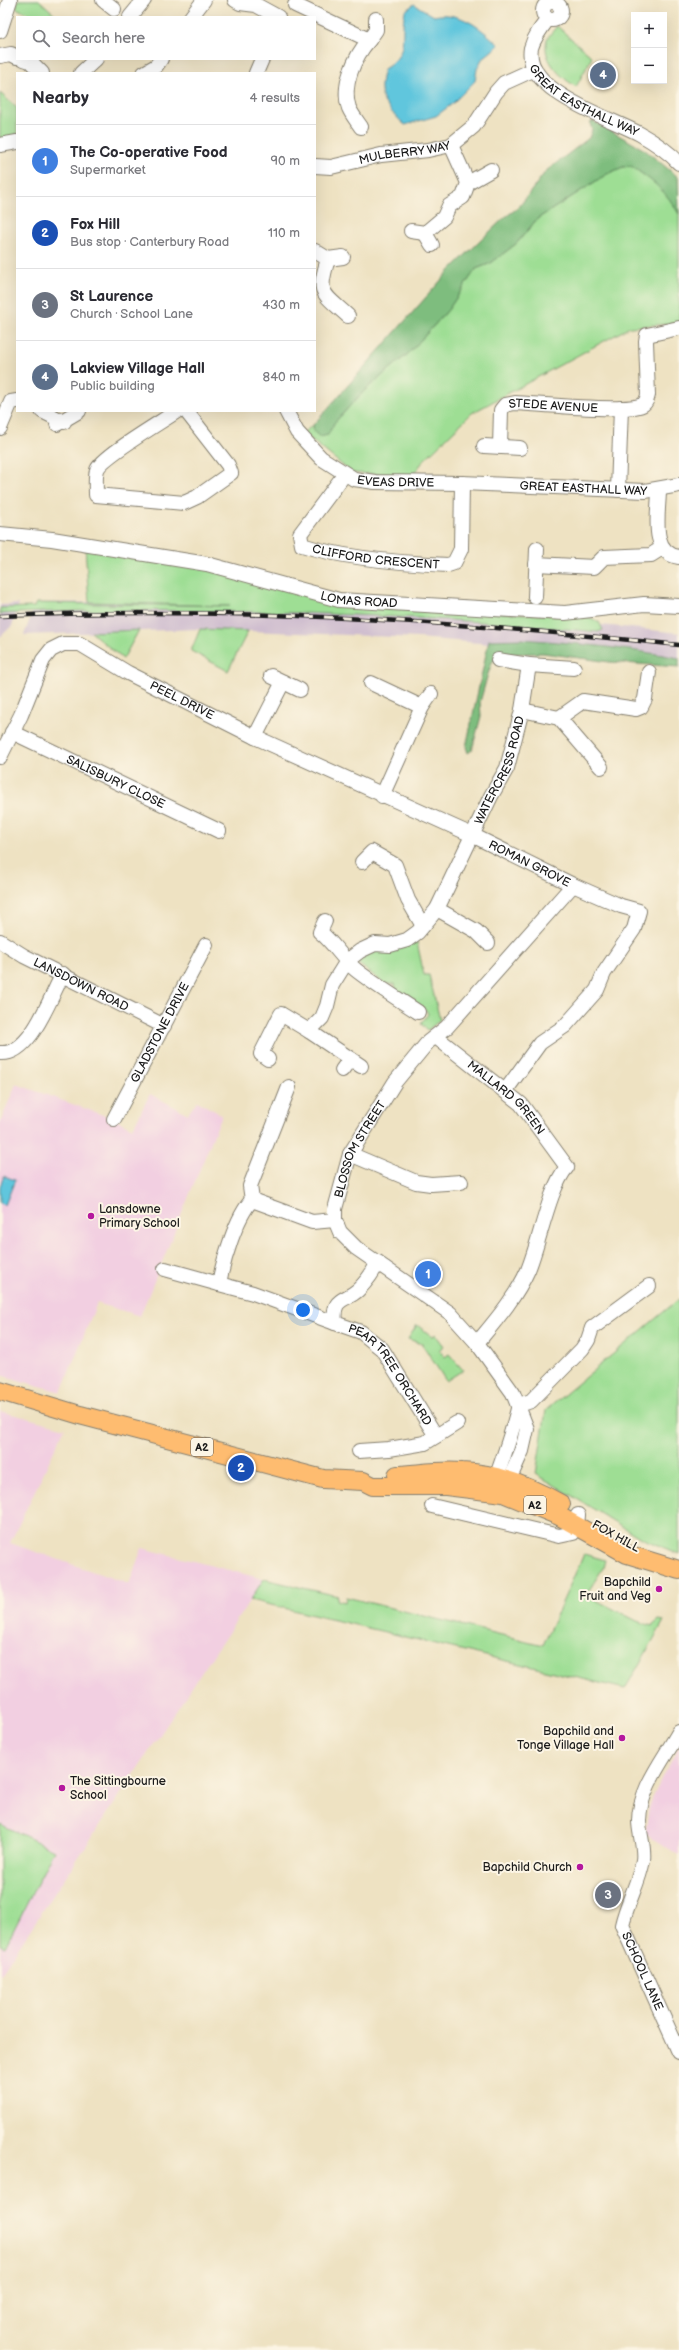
<!DOCTYPE html>
<html lang="en">
<head>
<meta charset="utf-8">
<style>
	:root { --surface:#fff; --page:#f7f7f7; --text:#2b2b33; --muted:#7c7c81; --line:#e1e1e2; --accent:#1a73e8 }
	body { margin:0; font-family:"Balsamiq Sans",sans-serif; background:var(--page); color:var(--text) }
	.controls { position:absolute; right:12px; top:12px; display:grid; overflow:hidden; border-radius:0px; box-shadow:0 4px 16px #0002 }
	.controls button { width:36px; height:36px; display:grid; place-items:center; padding:0; border:0; border-bottom:1px solid var(--line); background:var(--surface); color:var(--text); font:20px sans-serif }
	.you { position:absolute; left:303px; top:1310px; width:14px; height:14px; margin:-10px; border:3px solid #fff; border-radius:50%; background:#1a73e8; box-shadow:0 0 0 6px #1a73e833 }
	.badge { display:grid; place-items:center; width:26px; height:26px; border-radius:50%; background:var(--accent); color:#fff; font-size:13px; font-weight:700 }
	.pin { position:absolute; translate:-50% -50%; border:2px solid #fff; box-shadow:0 1px 4px #0006 }
	.list { margin:0; padding:0; list-style:none }
	h2 { display:flex; justify-content:space-between; align-items:center; height:52px; margin:0; padding:0 16px; font-size:17px }
	h2 small { font-size:13px; font-weight:400; color:var(--muted) }
	.list li { display:grid; grid-template-columns:26px 1fr auto; gap:12px; align-items:center; box-sizing:border-box; height:72px; padding:0 16px; border-top:1px solid var(--line) }
	.list b { display:block; font-size:15px; white-space:nowrap }
	.list p { margin:0; font-size:13px; white-space:nowrap; color:var(--muted) }
	.list em { font-size:13px; font-style:normal; color:var(--muted) }
	.icon { flex:none; width:22px; height:22px; fill:none; stroke:currentColor; stroke-width:2; stroke-linecap:round; stroke-linejoin:round }
	.map { position:relative; flex:none; width:679px; height:2350px; overflow:hidden }
	.search { position:absolute; background:var(--surface); box-shadow:0 4px 16px #0002; left:16px; top:16px; width:300px; height:44px; display:flex; align-items:center; gap:10px; box-sizing:border-box; padding:0 14px; border-radius:0px; color:var(--muted); font-size:15px }
	.panel { position:absolute; background:var(--surface); box-shadow:0 4px 16px #0002; left:16px; top:72px; width:300px; height:340px; border-radius:0px }
	.map>svg:first-child { display:block }
</style>
</head>
<body>
<div class="map">
<svg width="679" height="2350" viewBox="0 0 679 2350">
	<rect width="100%" height="100%" fill="#fcf5e5"/>
	<filter id="ink" filterUnits="userSpaceOnUse"><feTurbulence type="fractalNoise" baseFrequency=".025" numOctaves="2"/><feDisplacementMap in="SourceGraphic" scale="8" xChannelSelector="R" yChannelSelector="G"/><feConvolveMatrix kernelMatrix="1 2 1 2 8 2 1 2 1" color-interpolation-filters="sRGB"/></filter>
	<filter id="wash" filterUnits="userSpaceOnUse"><feTurbulence type="fractalNoise" baseFrequency=".012" numOctaves="4" result="noise"/><feDisplacementMap in="SourceGraphic" scale="16" xChannelSelector="R" yChannelSelector="G"/><feGaussianBlur stdDeviation="0.9" result="paint"/><feColorMatrix in="noise" values="0 0 0 0 0 0 0 0 0 0 0 0 0 0 0 0 0 1.4 0 .05"/><feComposite in="paint" operator="in"/></filter>
	<g filter="url(#wash)">
		<rect width="100%" height="100%" fill="#eee2c2"/>
		<path fill="#f2cfe1" d="M16,1084L114,1119L133,1128L150,1094L188,1114L197,1101L222,1115L140,1316L97,1303L61,1392L0,1375V1123Z
			M0,1411L65,1428L10,1543L129,1584L142,1548L264,1579L0,1975Z
			M679,1746V1855L645,1834L650,1802Z"/>
		<path fill="#cfbdcf" d="M108,602L422,609L583,623L679,633V665L562,650L419,638L200,629L24,635L36,603Z
			M19,604L12,626L0,637V605Z"/>
		<path fill="#9ede94" stroke="#5d7d58" d="M18,0H39L58,17H35L16,8Z
			M557,26L592,57L576,87C561,77 541,60 547,39C549,35 554,30 557,26Z
			M0,93L17,108V139L0,138Z
			M631,166L658,185L669,197L679,214V323L630,327L472,413L425,459L412,476L352,473L303,433L313,425L314,432L328,435L334,423L365,390L409,353L448,310L476,269L491,263L517,243L537,219L607,174L623,167Z
			M85,547L222,569L338,605L589,617L599,622L603,630L598,632C469,619 341,613 212,611C141,610 70,610 0,614V608L34,607L36,603L230,606L89,602Z
			M200,629L248,631L228,671L191,651Z
			M139,630L123,659L91,632Z
			M417,942L424,975H429L440,1020L428,1030L421,1024L428,1014L426,1010L396,991L395,984H385L357,963C368,945 399,949 417,942Z
			M679,1299V1554L641,1538L536,1474L546,1410Z
			M417,1325L433,1337L435,1334L444,1346L439,1350L445,1357L449,1354L463,1370L446,1381L422,1344L408,1339Z
			M584,1554L605,1560L603,1568L586,1595L637,1621L652,1626L659,1620L664,1621L625,1689L250,1600L264,1579L338,1596L337,1600L345,1602L346,1597L543,1645Z
			M0,1824L54,1850L5,1947L0,1945Z"/>
		<path fill="#7ebd7e" stroke="#4d6c4d" d="M593,121L645,150L678,177L679,214C666,191 653,181 631,166L623,167L607,174L537,219L517,243L491,263L476,269L448,310L409,353L365,390L334,423L328,435L320,437L314,432L313,425L451,269L504,218L519,207L546,171L589,138L592,130L590,123Z
			M521,639C574,643 627,648 679,658V667L610,662L543,653L502,654L492,662L487,677L480,702L481,716L472,750L468,753L466,747L489,640Z"/>
		<path fill="#60c6dd" stroke="#3e717c" d="M414,4L434,16C460,10 482,29 499,45L482,59L477,69L475,81L452,104L436,116L405,125C384,105 376,98 384,69C411,53 399,37 405,11Z
			M4,1176L15,1180L5,1205L0,1203V1186Z"/>
	</g>
	<g filter="url(#ink)">
		<g fill="none" stroke-linecap="round" stroke-linejoin="round">
			<g stroke="#857f6f" stroke-width="16">
				<g id="minor">
					<path d="M103,0L114,9"/>
					<path d="M235,0L240,3L256,5L278,17"/>
					<circle cx="552" cy="11" r="9"/>
					<path d="M295,5L369,40C355,56 341,86 349,108C352,115 357,121 361,127"/>
					<path d="M130,17L144,0"/>
					<path d="M191,17L204,0"/>
					<path id="s1" d="M548,19C541,28 534,37 531,48C523,92 611,118 640,134C654,142 668,151 679,163"/>
					<path d="M0,31L10,0"/>
					<path d="M369,40L376,30V19"/>
					<path d="M0,56L11,54L17,57"/>
					<path d="M24,59L30,61L42,73"/>
					<path d="M81,73L96,59"/>
					<path d="M144,73L156,66L161,59"/>
					<path d="M256,73L262,59"/>
					<path d="M0,145L17,142"/>
					<path id="s2" d="M315,166L331,167L381,155L428,150L451,145L474,126L496,92L504,83L535,69"/>
					<path d="M468,183L491,170"/>
					<path d="M411,231L425,233L444,217L449,206L463,197L468,183L451,145"/>
					<path d="M425,233L432,245"/>
					<path d="M315,251L328,259C317,295 322,292 348,316"/>
					<path d="M328,259L343,257"/>
					<path d="M42,411L64,422"/>
					<path d="M177,411C163,421 101,457 97,470C95,477 96,488 96,495L184,503L197,497L231,473L228,465L186,411"/>
					<path id="s3" d="M286,411L297,432L321,458L354,479L375,482L462,483L645,491L679,485"/>
					<path d="M57,424L79,411"/>
					<path d="M0,428L11,402L17,401"/>
					<path d="M484,446L520,448"/>
					<path id="s4" d="M500,447L501,410L505,405L515,403C538,404 625,413 642,405C646,403 647,399 648,395L646,341L647,335L679,328"/>
					<path id="s5" d="M344,475L300,534L302,545C345,559 403,563 448,565L454,563L461,549L462,483"/>
					<path d="M618,490L621,408"/>
					<path d="M659,490C659,512 649,553 679,557"/>
					<path id="s6" d="M0,534L52,539L207,564L339,600L565,613L644,604L679,606"/>
					<path d="M536,564L594,567L604,557L651,555L662,548"/>
					<path d="M535,597L537,549"/>
					<path d="M498,660L529,665"/>
					<path d="M271,676L300,690"/>
					<path d="M371,683L422,707"/>
					<path d="M522,710L529,665L574,668"/>
					<path d="M559,718L583,701L636,709L641,707L645,699L649,672"/>
					<path id="s7" d="M12,732L219,831"/>
					<path d="M255,737L283,682"/>
					<path id="s8" d="M0,757L21,715L43,660L51,650L63,644H80L128,673L255,737L472,835L573,885L621,906L639,911L634,929L604,973L597,990L565,1026L540,1043L506,1090"/>
					<path d="M382,796L422,707L431,694"/>
					<path d="M362,862L372,852L395,865L408,900L423,926"/>
					<path d="M437,909L476,931L488,943"/>
					<path d="M325,921L320,932C334,943 342,959 356,970C375,985 397,998 418,1012"/>
					<path id="s9" d="M0,941L24,956L164,1026"/>
					<path id="s10" d="M436,1037L521,1104L567,1167C549,1188 540,1241 528,1270C516,1297 496,1320 477,1343"/>
					<path d="M0,1053C31,1056 50,997 63,974"/>
					<path d="M268,1059L261,1054L281,1014L309,1031"/>
					<path id="s11" d="M361,1066L309,1031L322,1018L327,1006L332,985L347,961L360,951L375,944L390,945L407,940L418,932L437,909L491,796L507,768L522,710L559,718L601,767"/>
					<path d="M342,1070L350,1059"/>
					<path id="s12" d="M114,1119L206,945"/>
					<path d="M350,1154L416,1182L431,1184L461,1182"/>
					<path d="M252,1200C236,1217 223,1261 219,1284L253,1293L335,1323"/>
					<path d="M252,1200L250,1186L289,1087"/>
					<path d="M252,1200L312,1222L335,1220"/>
					<path id="s13" d="M378,1262C373,1273 366,1282 358,1290C345,1302 332,1296 335,1323L361,1332L382,1349L436,1436"/>
					<path d="M165,1269L219,1284"/>
					<path d="M519,1405L531,1401L582,1349L588,1340L592,1328L649,1286"/>
					<path d="M359,1451L389,1449L425,1443L457,1423"/>
					<path d="M493,1486C503,1459 512,1433 519,1405"/>
					<path id="s14" d="M505,1489L522,1451L527,1429L513,1393L477,1343L450,1313L356,1248L340,1232L335,1220V1209L350,1154L395,1082L428,1042L447,1027L573,885"/>
					<path d="M432,1506L559,1536L573,1533L577,1526L578,1515"/>
					<path id="s15" d="M679,1732C664,1759 639,1789 639,1821C639,1833 645,1848 643,1860C639,1883 627,1902 622,1925L679,2052"/>
				</g>
			</g>
			<g stroke="#857f6f" stroke-width="20">
				<path id="major" d="M0,1391L80,1415L323,1479L363,1481L373,1486H446L503,1493L559,1516L627,1554L679,1570
					M397,1475C418,1474 440,1470 462,1472C496,1473 531,1487 561,1504"/>
			</g>
			<use href="#minor" stroke="#fff" stroke-width="14"/>
			<use href="#major" stroke="#febc70" stroke-width="18"/>
			<g stroke="#1c1c1c" stroke-width="4.5">
				<path id="rail" d="M0,616C228,606 452,621 679,645"/>
			</g>
			<use href="#rail" stroke="#fcf5e5" stroke-width="3" stroke-dasharray="9" stroke-linecap="butt"/>
		</g>
	</g>
	<g fill="#b5179e" stroke="#fcf5e5" stroke-width="1.5">
		<circle cx="91" cy="1216" r="4"/>
		<circle cx="659" cy="1589" r="4"/>
		<circle cx="622" cy="1738" r="4"/>
		<circle cx="62" cy="1788" r="4"/>
		<circle cx="580" cy="1867" r="4"/>
	</g>
	<g text-anchor="middle" stroke-width="4" stroke-linejoin="round" paint-order="stroke">
		<g fill="#fcf5e5" stroke="#5f5d58" stroke-width="1">
			<rect x="191" y="1438" width="22" height="18" rx="3"/>
			<rect x="524" y="1496" width="22" height="18" rx="3"/>
		</g>
		<g font-size="11" font-weight="bold" fill="#1c1c1c">
			<text x="202" y="1451">A2</text>
			<text x="535" y="1509">A2</text>
		</g>
		<g font-size="12" fill="#1c1c1c" stroke="#fcf5e5">
			<text dy="4" stroke="none"><textPath href="#s1" startOffset="115">GREAT EASTHALL WAY</textPath></text>
			<text dy="4" stroke="none"><textPath href="#s2" startOffset="91">MULBERRY WAY</textPath></text>
			<text dy="4" stroke="none"><textPath href="#s4" startOffset="92">STEDE AVENUE</textPath></text>
			<text dy="4" stroke="none"><textPath href="#s3" startOffset="140">EVEAS DRIVE</textPath></text>
			<text dy="4" stroke="none"><textPath href="#s3" startOffset="328">GREAT EASTHALL WAY</textPath></text>
			<text dy="4" stroke="none"><textPath href="#s5" startOffset="160">CLIFFORD CRESCENT</textPath></text>
			<text dy="4" stroke="none"><textPath href="#s6" startOffset="366">LOMAS ROAD</textPath></text>
			<text dy="4" stroke="none"><textPath href="#s8" startOffset="266">PEEL DRIVE</textPath></text>
			<text dy="4" stroke="none"><textPath href="#s11" startOffset="406">WATERCRESS ROAD</textPath></text>
			<text dy="4" stroke="none"><textPath href="#s7" startOffset="115">SALISBURY CLOSE</textPath></text>
			<text dy="4" stroke="none"><textPath href="#s8" startOffset="650">ROMAN GROVE</textPath></text>
			<text dy="4" stroke="none"><textPath href="#s9" startOffset="92">LANSDOWN ROAD</textPath></text>
			<text dy="4" stroke="none"><textPath href="#s12" startOffset="98">GLADSTONE DRIVE</textPath></text>
			<text dy="4" stroke="none"><textPath href="#s10" startOffset="93">MALLARD GREEN</textPath></text>
			<text dy="4" stroke="none"><textPath href="#s14" startOffset="431">BLOSSOM STREET</textPath></text>
			<text dy="4" stroke="none"><textPath href="#s13" startOffset="158">PEAR TREE ORCHARD</textPath></text>
			<text transform="translate(616 1536) rotate(29)" y="4">FOX HILL</text>
			<text dy="4" stroke="none"><textPath href="#s15" startOffset="257">SCHOOL LANE</textPath></text>
		</g>
		<g font-size="12" fill="#1c1c1c" stroke="#fcf5e5" text-anchor="end">
			<text x="99" y="1213" text-anchor="start">Lansdowne<tspan x="99" dy="14">Primary School</tspan></text>
			<text x="651" y="1586">Bapchild<tspan x="651" dy="14">Fruit and Veg</tspan></text>
			<text x="614" y="1735">Bapchild and<tspan x="614" dy="14">Tonge Village Hall</tspan></text>
			<text x="70" y="1785" text-anchor="start">The Sittingbourne<tspan x="70" dy="14">School</tspan></text>
			<text x="572" y="1871">Bapchild Church</text>
		</g>
	</g>
</svg>
<div class="controls">
<button>+</button>
<button>−</button>
</div>
<div class="you"></div>
<div class="pin badge" style="left:428px;top:1274px;background:#3f7fe0">1</div>
<div class="pin badge" style="left:241px;top:1468px;background:#1a4fb4">2</div>
<div class="pin badge" style="left:608px;top:1895px;background:#6b7280">3</div>
<div class="pin badge" style="left:603px;top:75px;background:#5c6f8a">4</div>
<div class="search"><svg class="icon" aria-label="search" viewBox="0 0 24 24"><circle cx="10" cy="10" r="6"/><path d="M15 15l6 6"/></svg>Search here</div>
<section class="panel">
<h2>Nearby<small>4 results</small></h2>
<ul class="list">
<li><span class="badge" style="background:#3f7fe0">1</span><div><b>The Co-operative Food</b><p>Supermarket</p></div><em>90 m</em></li>
<li><span class="badge" style="background:#1a4fb4">2</span><div><b>Fox Hill</b><p>Bus stop · Canterbury Road</p></div><em>110 m</em></li>
<li><span class="badge" style="background:#6b7280">3</span><div><b>St Laurence</b><p>Church · School Lane</p></div><em>430 m</em></li>
<li><span class="badge" style="background:#5c6f8a">4</span><div><b>Lakview Village Hall</b><p>Public building</p></div><em>840 m</em></li>
</ul>
</section>
</div>
</body>
</html>
